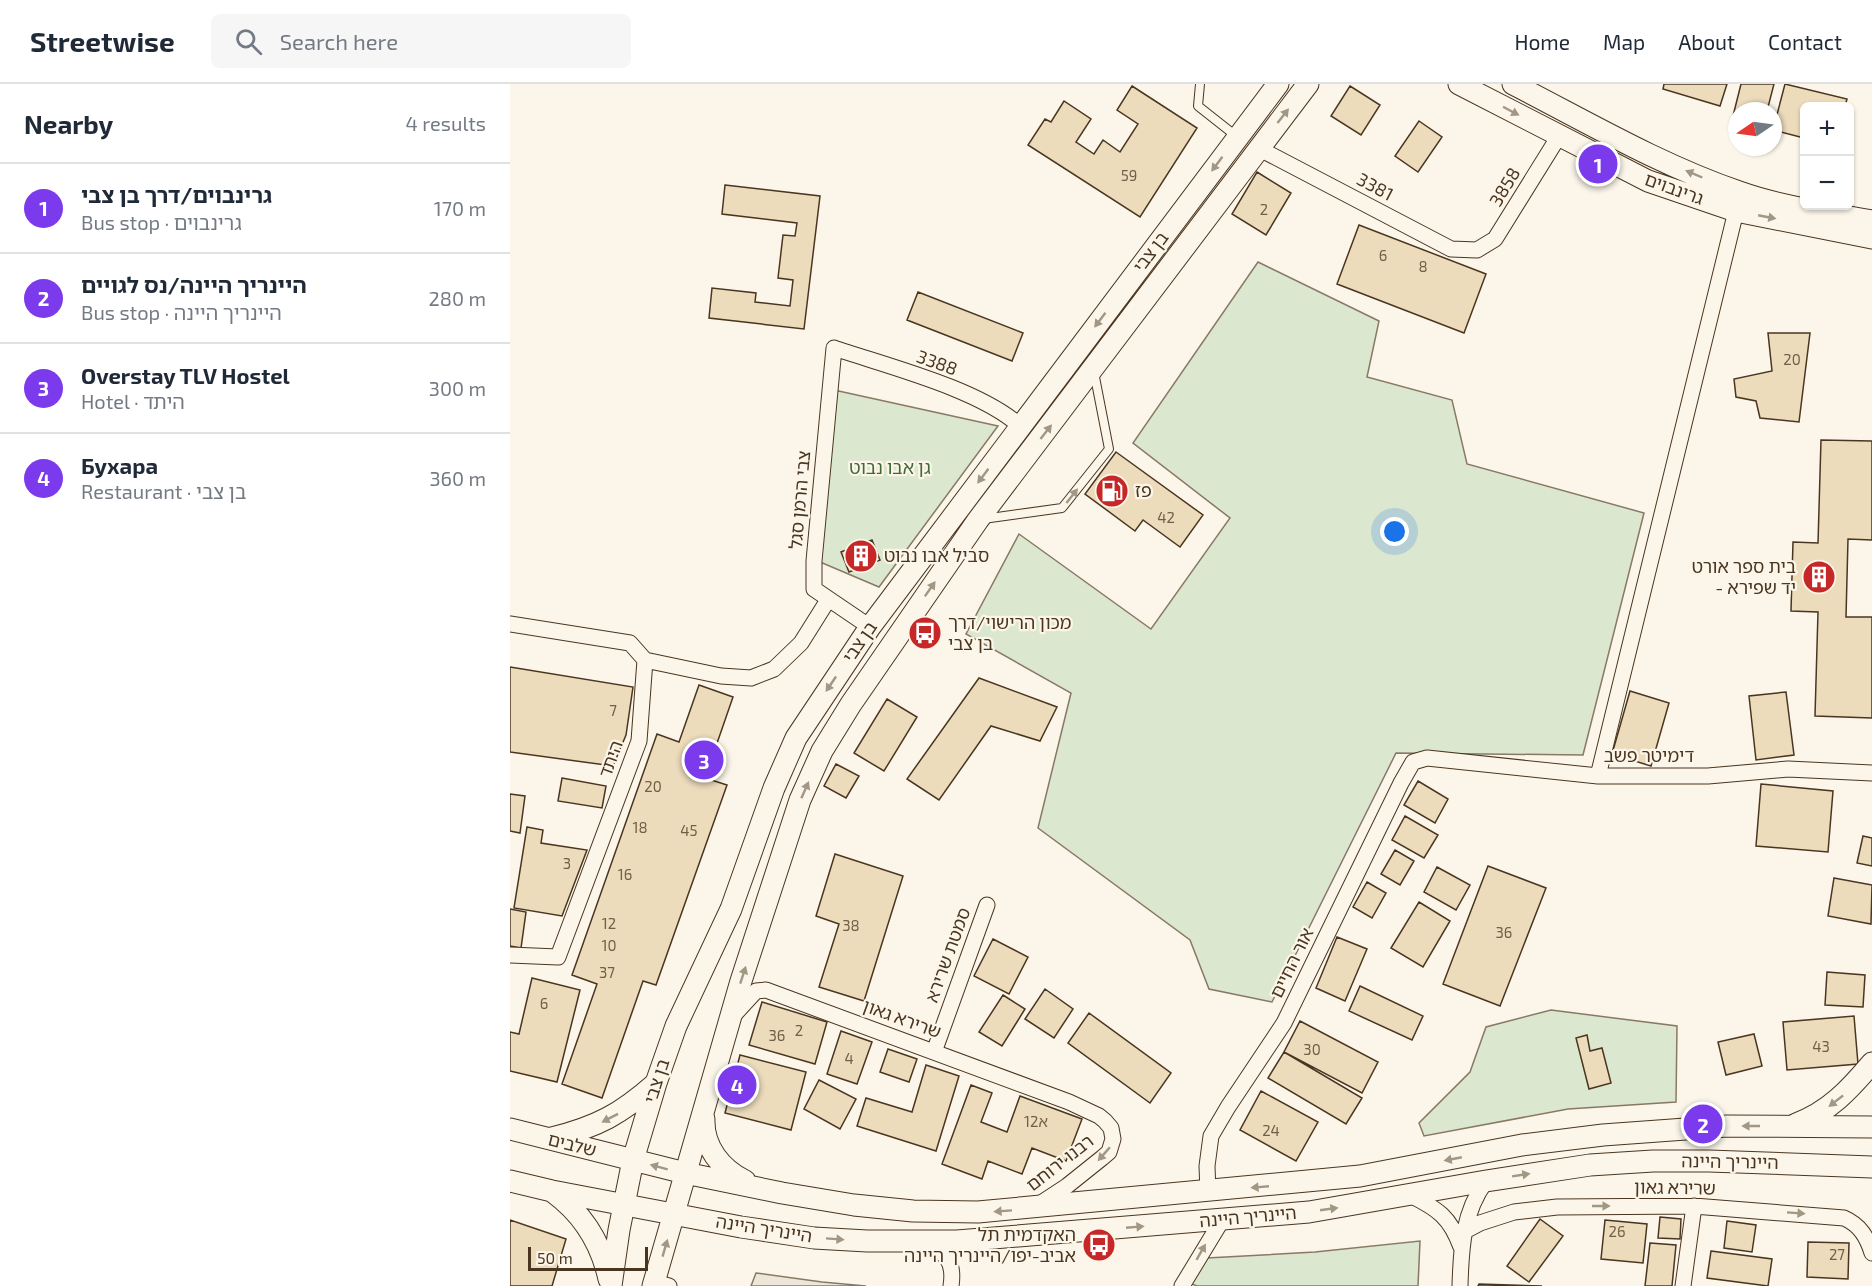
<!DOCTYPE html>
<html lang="en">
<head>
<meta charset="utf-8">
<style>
	:root { --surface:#fff; --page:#f6f6f7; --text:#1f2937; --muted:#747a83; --line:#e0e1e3; --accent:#7c3aed }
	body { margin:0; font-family:"Exo 2","Noto Sans Hebrew",sans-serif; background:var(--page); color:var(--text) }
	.controls { position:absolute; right:18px; top:18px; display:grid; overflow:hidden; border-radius:9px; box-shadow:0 2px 4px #0004 }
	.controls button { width:54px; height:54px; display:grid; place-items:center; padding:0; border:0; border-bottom:2px solid var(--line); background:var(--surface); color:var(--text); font:30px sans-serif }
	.compass { position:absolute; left:1218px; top:18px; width:54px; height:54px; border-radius:50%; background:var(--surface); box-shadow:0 2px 4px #0004; rotate:257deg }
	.scale { position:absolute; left:18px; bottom:15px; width:120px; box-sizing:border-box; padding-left:6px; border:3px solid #4a3520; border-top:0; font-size:16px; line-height:21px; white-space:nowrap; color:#4a3520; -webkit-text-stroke:4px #fbf6e9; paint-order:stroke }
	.you { position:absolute; left:885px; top:448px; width:21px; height:21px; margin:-15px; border:4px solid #fff; border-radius:50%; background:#1a73e8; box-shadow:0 0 0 9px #1a73e833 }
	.badge { display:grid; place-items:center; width:39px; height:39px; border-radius:50%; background:var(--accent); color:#fff; font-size:20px; font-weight:700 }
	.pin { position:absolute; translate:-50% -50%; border:3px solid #fff; box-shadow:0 2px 6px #0006 }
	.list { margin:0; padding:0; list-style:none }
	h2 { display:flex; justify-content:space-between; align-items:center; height:78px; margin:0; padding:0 24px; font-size:26px }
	h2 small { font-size:20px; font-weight:400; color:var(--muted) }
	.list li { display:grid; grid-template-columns:39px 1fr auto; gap:18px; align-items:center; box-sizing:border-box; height:90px; padding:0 24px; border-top:2px solid var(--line) }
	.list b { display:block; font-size:22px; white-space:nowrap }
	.list p { margin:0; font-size:20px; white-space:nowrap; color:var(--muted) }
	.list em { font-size:20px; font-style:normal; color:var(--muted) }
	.icon { flex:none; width:33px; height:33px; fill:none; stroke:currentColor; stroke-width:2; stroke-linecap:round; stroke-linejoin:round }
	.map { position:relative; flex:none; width:1362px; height:1202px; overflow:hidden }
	header { display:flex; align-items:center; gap:36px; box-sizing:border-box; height:84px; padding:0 30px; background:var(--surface); border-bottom:2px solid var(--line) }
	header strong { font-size:28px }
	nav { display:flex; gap:33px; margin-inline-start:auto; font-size:21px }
	.search { width:420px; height:54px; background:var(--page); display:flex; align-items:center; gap:15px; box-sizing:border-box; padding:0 21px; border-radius:9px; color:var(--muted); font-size:22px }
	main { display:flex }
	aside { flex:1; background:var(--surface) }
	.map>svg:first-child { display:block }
</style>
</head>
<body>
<header>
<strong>Streetwise</strong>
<div class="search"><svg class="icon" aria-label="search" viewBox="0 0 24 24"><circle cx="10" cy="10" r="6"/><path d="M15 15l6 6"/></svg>Search here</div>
<nav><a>Home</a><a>Map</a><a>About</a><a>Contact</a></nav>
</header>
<main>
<aside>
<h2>Nearby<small>4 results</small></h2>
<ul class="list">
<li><span class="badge">1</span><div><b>גרינבוים/דרך בן צבי</b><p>Bus stop · גרינבוים</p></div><em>170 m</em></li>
<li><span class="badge">2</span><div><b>היינריך היינה/נס לגויים</b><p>Bus stop · היינריך היינה</p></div><em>280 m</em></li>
<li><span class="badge">3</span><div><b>Overstay TLV Hostel</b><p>Hotel · היתד</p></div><em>300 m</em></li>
<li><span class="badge">4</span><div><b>Бухара</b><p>Restaurant · בן צבי</p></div><em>360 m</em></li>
</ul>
</aside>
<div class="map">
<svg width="1362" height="1202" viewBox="0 0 1362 1202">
	<rect width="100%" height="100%" fill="#fbf6e9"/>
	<path fill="#dce7d0" stroke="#887966" stroke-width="1.5" d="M748,178L869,237L857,293L942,316L957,380L1134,429L1073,671L886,669L762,918L699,905L680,856L528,744L561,609L456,550L509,450L641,545L720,434L623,359Z
		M324,306L488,342L369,503L310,478Z
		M1041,926L1167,942L1166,1018L1058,1025L914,1052L909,1039L960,988L976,943Z
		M910,1157L908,1202H687L682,1200L697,1174L805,1168Z"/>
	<path fill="#ede7d9" stroke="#887966" stroke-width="1.5" d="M246,1189L312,1198L356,1202H241Z"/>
	<path fill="#ecdcbc" stroke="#4a3520" stroke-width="1.5" d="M1154,0H1217L1210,22L1153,5Z
		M1231,0H1264L1257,27H1227V33L1223,32Z
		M1275,0L1337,15L1335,22H1294V54L1263,46Z
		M622,2L687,44L630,133L518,61L535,35L541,38L554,17L581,35L566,58L584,70L593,56L610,68L628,40L607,26Z
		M840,2L870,21L851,51L821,32Z
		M909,37L932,53L908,88L885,72Z
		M747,88L781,109L756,151L722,130Z
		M215,101L310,112L294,245L199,234L202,204L246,209L245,218L280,222L283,196L268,194L273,151L285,152L287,139L212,130Z
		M849,141L976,190L954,249L827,200Z
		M408,208L513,249L502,277L397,236Z
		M1258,249H1300L1289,338L1250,334L1246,317L1226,313L1224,295L1262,287Z
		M1311,356L1362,357V456L1338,455L1336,533H1362V634L1305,632L1308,528L1281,527L1283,458L1308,459Z
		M606,368L693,431L670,463L633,436L625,447L575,410Z
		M362,456L370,476L339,488L331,468Z
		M0,583L123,603L116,651L103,682L0,668Z
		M469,594L547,623L530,657L481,642L429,716L397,695Z
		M189,601L223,613L195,694L217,701L146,901L133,897L92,1014L52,1000L87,900L62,891L147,650L169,658Z
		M1120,607L1159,619L1141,682L1102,670Z
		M1276,608L1284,671L1246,676L1239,612Z
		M377,615L407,633L374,687L344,669Z
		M326,680L349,692L336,714L314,702Z
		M52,694L96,702L92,724L48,717Z
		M908,697L938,715L925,739L894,721Z
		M1251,700L1323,707L1318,768L1246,762Z
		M0,710L15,712L10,749L0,747Z
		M895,732L928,751L914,774L882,756Z
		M17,743L33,746L31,759L77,766L52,832L4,824Z
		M1353,752L1362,754V782L1347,779Z
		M885,766L904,777L890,801L871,790Z
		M325,770L393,792L354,917L309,903L329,840L306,832Z
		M978,782L1036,804L990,922L933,900Z
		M927,783L960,801L946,826L914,808Z
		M1324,794L1362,801L1361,840L1318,832Z
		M857,798L876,809L862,834L843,823Z
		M909,818L940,837L913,883L881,864Z
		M0,825L16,828L11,864L0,862Z
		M827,853L857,865L835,917L806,904Z
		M483,855L518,873L499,910L464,892Z
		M1317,888L1355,891L1353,923L1315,921Z
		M22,894L70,906L47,998L0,987V948L9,950Z
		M850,902L913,932L902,956L839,927Z
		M535,905L563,925L544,954L515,935Z
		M493,911L515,925L492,962L469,948Z
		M252,918L317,938L305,980L239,961Z
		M579,929L661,989L640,1019L558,959Z
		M1344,932L1348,980L1277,986L1273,938Z
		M790,937L868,978L852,1009L774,968Z
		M331,947L362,958L347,1000L317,990Z
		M1244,950L1252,982L1216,991L1208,958Z
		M1077,951L1080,967L1092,964L1101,999L1079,1005L1066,954Z
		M378,965L407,975L399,998L370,988Z
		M774,968L852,1014L836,1040L758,994Z
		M230,971L296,988L281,1046L215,1029Z
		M416,981L449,992L426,1067L347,1042L356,1014L402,1028Z
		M309,996L346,1015L330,1045L294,1025Z
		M461,1001L482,1009L471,1038L497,1048L510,1012L572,1035L556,1077L522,1064L512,1090L478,1077L472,1095L432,1080Z
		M751,1007L808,1038L786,1077L730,1046Z
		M1150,1133L1171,1135L1170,1155L1148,1154Z
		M1030,1135L1053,1152L1019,1198L997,1182Z
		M0,1136L56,1155L42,1202H0Z
		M1095,1136L1137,1140L1133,1179L1091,1175Z
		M1217,1137L1246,1141L1242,1168L1214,1164Z
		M1298,1158L1339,1159L1338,1195L1297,1193Z
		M1140,1159L1166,1161L1162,1202H1135Z
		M1201,1167L1262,1175L1258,1202L1197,1194Z
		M969,1200L1032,1202H968Z"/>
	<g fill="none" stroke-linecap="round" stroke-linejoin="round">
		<g stroke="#4a3520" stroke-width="10">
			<path id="lane" d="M690,0L688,22L726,52
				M473,435L552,424L599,365L584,288"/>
		</g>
		<g stroke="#4a3520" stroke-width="17">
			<path id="street" d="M748,64L941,165L967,166L985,155L1049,52
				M0,540L120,559L135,576L129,657L48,873L0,871
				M360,543L304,505V477L324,264C377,282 469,305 510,342
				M135,576L211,592L241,594L264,585L291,559L318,516
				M1088,692L1226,127
				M223,932L246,907L256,906L559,1018L589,1032L595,1037L601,1044L603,1055L599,1068L592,1074L557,1102L528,1121
				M424,968L477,821
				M698,1108L697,1082L701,1052L718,1023L774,939L891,699L903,678L917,674L1088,692H1198L1278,685L1362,689
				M900,1111C928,1125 940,1133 951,1163
				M953,1148L970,1139L1004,1128L1047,1123L1184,1122L1334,1134C1350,1141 1357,1153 1362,1169
				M413,1158C435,1168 445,1176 441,1202
				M144,1198L159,1202
				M672,1202L712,1136
				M950,1202C951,1164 953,1128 976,1097
				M1173,1202L1184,1122"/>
		</g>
		<g stroke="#4a3520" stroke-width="23">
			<path id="secondary" d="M949,0L1138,97L1226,127L1362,154
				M1003,0C1077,38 1150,81 1229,108C1271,123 1318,129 1362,137
				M194,1035C193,1063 211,1085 235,1097
				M1286,1040C1319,1028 1340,1005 1362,979
				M0,1045L175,1089L272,1109L344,1121L403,1127L468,1128L850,1092L1012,1061L1093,1051L1217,1042L1362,1043
				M42,1054C87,1043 111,1030 146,999
				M0,1097L42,1107L231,1143L304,1154L357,1157H447L799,1128L976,1097L1080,1081L1143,1077H1199L1362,1083
				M43,1108C72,1129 91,1159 99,1195
				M101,1202L109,1146L123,1076L146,999L166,942L221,825L264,704L286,654L360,543L768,0
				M143,1202L231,897L290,716L312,667L341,620L468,436L798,0"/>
		</g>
		<use href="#lane" stroke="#fbf6e9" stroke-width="8"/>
		<use href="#street" stroke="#fbf6e9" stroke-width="15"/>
		<use href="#secondary" stroke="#fbf6e9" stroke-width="21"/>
	</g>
	<defs><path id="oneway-solid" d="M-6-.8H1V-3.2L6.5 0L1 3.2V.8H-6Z" transform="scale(1.5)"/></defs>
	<g fill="#a29684">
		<use href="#oneway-solid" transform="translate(1001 27) rotate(28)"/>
		<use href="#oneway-solid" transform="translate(773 32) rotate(-52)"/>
		<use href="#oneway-solid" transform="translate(707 80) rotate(127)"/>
		<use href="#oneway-solid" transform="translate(1184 90) rotate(-157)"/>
		<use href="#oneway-solid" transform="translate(1257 133) rotate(11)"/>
		<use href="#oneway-solid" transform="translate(590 236) rotate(127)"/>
		<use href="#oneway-solid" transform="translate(536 348) rotate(-52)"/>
		<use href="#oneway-solid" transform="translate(473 392) rotate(127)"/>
		<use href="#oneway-solid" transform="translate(562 412) rotate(-52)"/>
		<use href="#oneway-solid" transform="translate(420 505) rotate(-55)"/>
		<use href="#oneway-solid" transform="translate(321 600) rotate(124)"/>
		<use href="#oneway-solid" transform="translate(295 706) rotate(-66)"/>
		<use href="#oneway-solid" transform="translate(233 891) rotate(-72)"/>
		<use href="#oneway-solid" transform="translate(1326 1017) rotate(142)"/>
		<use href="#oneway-solid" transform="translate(100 1034) rotate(153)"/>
		<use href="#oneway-solid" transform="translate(1241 1042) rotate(180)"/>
		<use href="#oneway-solid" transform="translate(594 1070) rotate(131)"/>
		<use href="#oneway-solid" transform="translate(943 1075) rotate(169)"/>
		<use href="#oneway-solid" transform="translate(149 1083) rotate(-165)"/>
		<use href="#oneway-solid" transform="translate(1011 1091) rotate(-9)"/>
		<use href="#oneway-solid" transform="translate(750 1103) rotate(175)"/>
		<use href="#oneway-solid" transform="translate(1091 1122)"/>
		<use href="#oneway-solid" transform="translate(819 1125) rotate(-8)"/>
		<use href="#oneway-solid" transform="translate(493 1127) rotate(176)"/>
		<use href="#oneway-solid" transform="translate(1286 1129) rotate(4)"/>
		<use href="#oneway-solid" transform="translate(625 1143) rotate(-5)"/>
		<use href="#oneway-solid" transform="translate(325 1155) rotate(4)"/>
		<use href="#oneway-solid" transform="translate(155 1164) rotate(-74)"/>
		<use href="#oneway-solid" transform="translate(691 1168) rotate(-60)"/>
	</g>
	<defs>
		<g id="fuel-disc" transform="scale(1.725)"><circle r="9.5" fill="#c62828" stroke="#fbf6e9"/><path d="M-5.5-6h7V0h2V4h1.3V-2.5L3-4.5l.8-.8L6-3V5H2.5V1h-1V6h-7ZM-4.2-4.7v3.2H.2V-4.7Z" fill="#fff"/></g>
		<g id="building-disc" transform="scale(1.725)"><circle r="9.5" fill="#c62828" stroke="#fbf6e9"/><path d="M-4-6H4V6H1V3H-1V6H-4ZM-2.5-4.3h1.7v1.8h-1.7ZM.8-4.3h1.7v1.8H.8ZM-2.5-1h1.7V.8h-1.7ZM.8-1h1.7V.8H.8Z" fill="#fff"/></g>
		<g id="bus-disc" transform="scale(1.725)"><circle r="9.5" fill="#c62828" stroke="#fbf6e9"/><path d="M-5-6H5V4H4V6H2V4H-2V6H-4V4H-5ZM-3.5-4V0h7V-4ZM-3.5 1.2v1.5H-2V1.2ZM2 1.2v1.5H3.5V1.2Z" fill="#fff"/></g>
	</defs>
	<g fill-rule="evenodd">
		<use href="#fuel-disc" x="602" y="407"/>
		<use href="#building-disc" x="351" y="472"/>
		<use href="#building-disc" x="1309" y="493"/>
		<use href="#bus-disc" x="415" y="549"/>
		<use href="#bus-disc" x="589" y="1161"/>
	</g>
	<g text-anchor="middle" stroke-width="4.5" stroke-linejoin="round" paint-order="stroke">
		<g font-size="15" fill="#725f47">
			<text x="619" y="97">59</text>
			<text x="754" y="131">2</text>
			<text x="873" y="177">6</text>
			<text x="913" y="188">8</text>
			<text x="1282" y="281">20</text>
			<text x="656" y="439">42</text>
			<text x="103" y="632">7</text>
			<text x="143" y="708">20</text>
			<text x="130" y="749">18</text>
			<text x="179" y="752">45</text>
			<text x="57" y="785">3</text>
			<text x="115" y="796">16</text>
			<text x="99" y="845">12</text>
			<text x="341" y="847">38</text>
			<text x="994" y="854">36</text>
			<text x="99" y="867">10</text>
			<text x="97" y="894">37</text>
			<text x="34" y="925">6</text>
			<text x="289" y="952">2</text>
			<text x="267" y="957">36</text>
			<text x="1311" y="968">43</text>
			<text x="802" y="971">30</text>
			<text x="339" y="980">4</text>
			<text x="526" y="1043">12א</text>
			<text x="761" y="1052">24</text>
			<text x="1107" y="1153">26</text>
			<text x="1327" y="1176">27</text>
		</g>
		<g font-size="18" fill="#4a3520" stroke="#fbf6e9">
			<text transform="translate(865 103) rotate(28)" y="6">3381</text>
			<text transform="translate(995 103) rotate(-59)" y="6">3858</text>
			<text transform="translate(1164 105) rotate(20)" y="6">גרינבוים</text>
			<text transform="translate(641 168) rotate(-53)" y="6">בן צבי</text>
			<text transform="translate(427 279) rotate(20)" y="6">3388</text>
			<text transform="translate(290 416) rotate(-85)" y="6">צבי הרמן סגל</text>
			<text transform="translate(350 558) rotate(-55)" y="6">בן צבי</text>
			<text x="1139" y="678">דימיטר פשב</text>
			<text transform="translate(101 675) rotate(-70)" y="6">היתד</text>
			<text transform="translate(438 871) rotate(-70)" y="6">סמטת שרירא</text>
			<text transform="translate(782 879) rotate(-64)" y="6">אור החיים</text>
			<text transform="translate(392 935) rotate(20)" y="6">שרירא גאון</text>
			<text transform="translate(147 997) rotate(-72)" y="6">בן צבי</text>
			<text transform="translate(62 1061) rotate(14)" y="6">שלבים</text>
			<text transform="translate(1220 1078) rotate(1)" y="6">היינריך היינה</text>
			<text transform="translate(550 1079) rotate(-38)" y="6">רבנו ירוחם</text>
			<text transform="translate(1165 1104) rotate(1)" y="6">שרירא גאון</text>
			<text transform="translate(738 1133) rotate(-5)" y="6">היינריך היינה</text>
			<text transform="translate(254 1145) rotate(9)" y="6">היינריך היינה</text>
		</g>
		<g font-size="18" fill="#436837" stroke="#fbf6e9">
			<text x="380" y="390">גן אבו נבוט</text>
		</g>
		<g font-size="18" fill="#4a3520" stroke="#fbf6e9" text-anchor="start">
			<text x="625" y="413">פז</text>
			<text x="374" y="478">סביל אבו נבוט</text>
			<text x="1286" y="489" text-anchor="end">בית ספר אורט<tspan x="1286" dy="21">- יד שפירא</tspan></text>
			<text x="438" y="545">מכון הרישוי/דרך<tspan x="438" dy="21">בן צבי</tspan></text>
			<text x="566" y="1157" text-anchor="end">האקדמית תל<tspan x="566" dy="21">אביב-יפו/היינריך היינה</tspan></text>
		</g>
	</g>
</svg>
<div class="controls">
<button>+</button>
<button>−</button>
</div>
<svg class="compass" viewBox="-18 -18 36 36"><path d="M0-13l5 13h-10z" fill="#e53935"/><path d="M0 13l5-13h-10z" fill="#747a83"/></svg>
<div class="scale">50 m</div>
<div class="you"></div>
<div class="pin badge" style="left:1088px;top:80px">1</div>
<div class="pin badge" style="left:1193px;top:1040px">2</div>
<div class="pin badge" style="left:194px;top:676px">3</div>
<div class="pin badge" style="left:227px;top:1001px">4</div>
</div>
</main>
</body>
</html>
